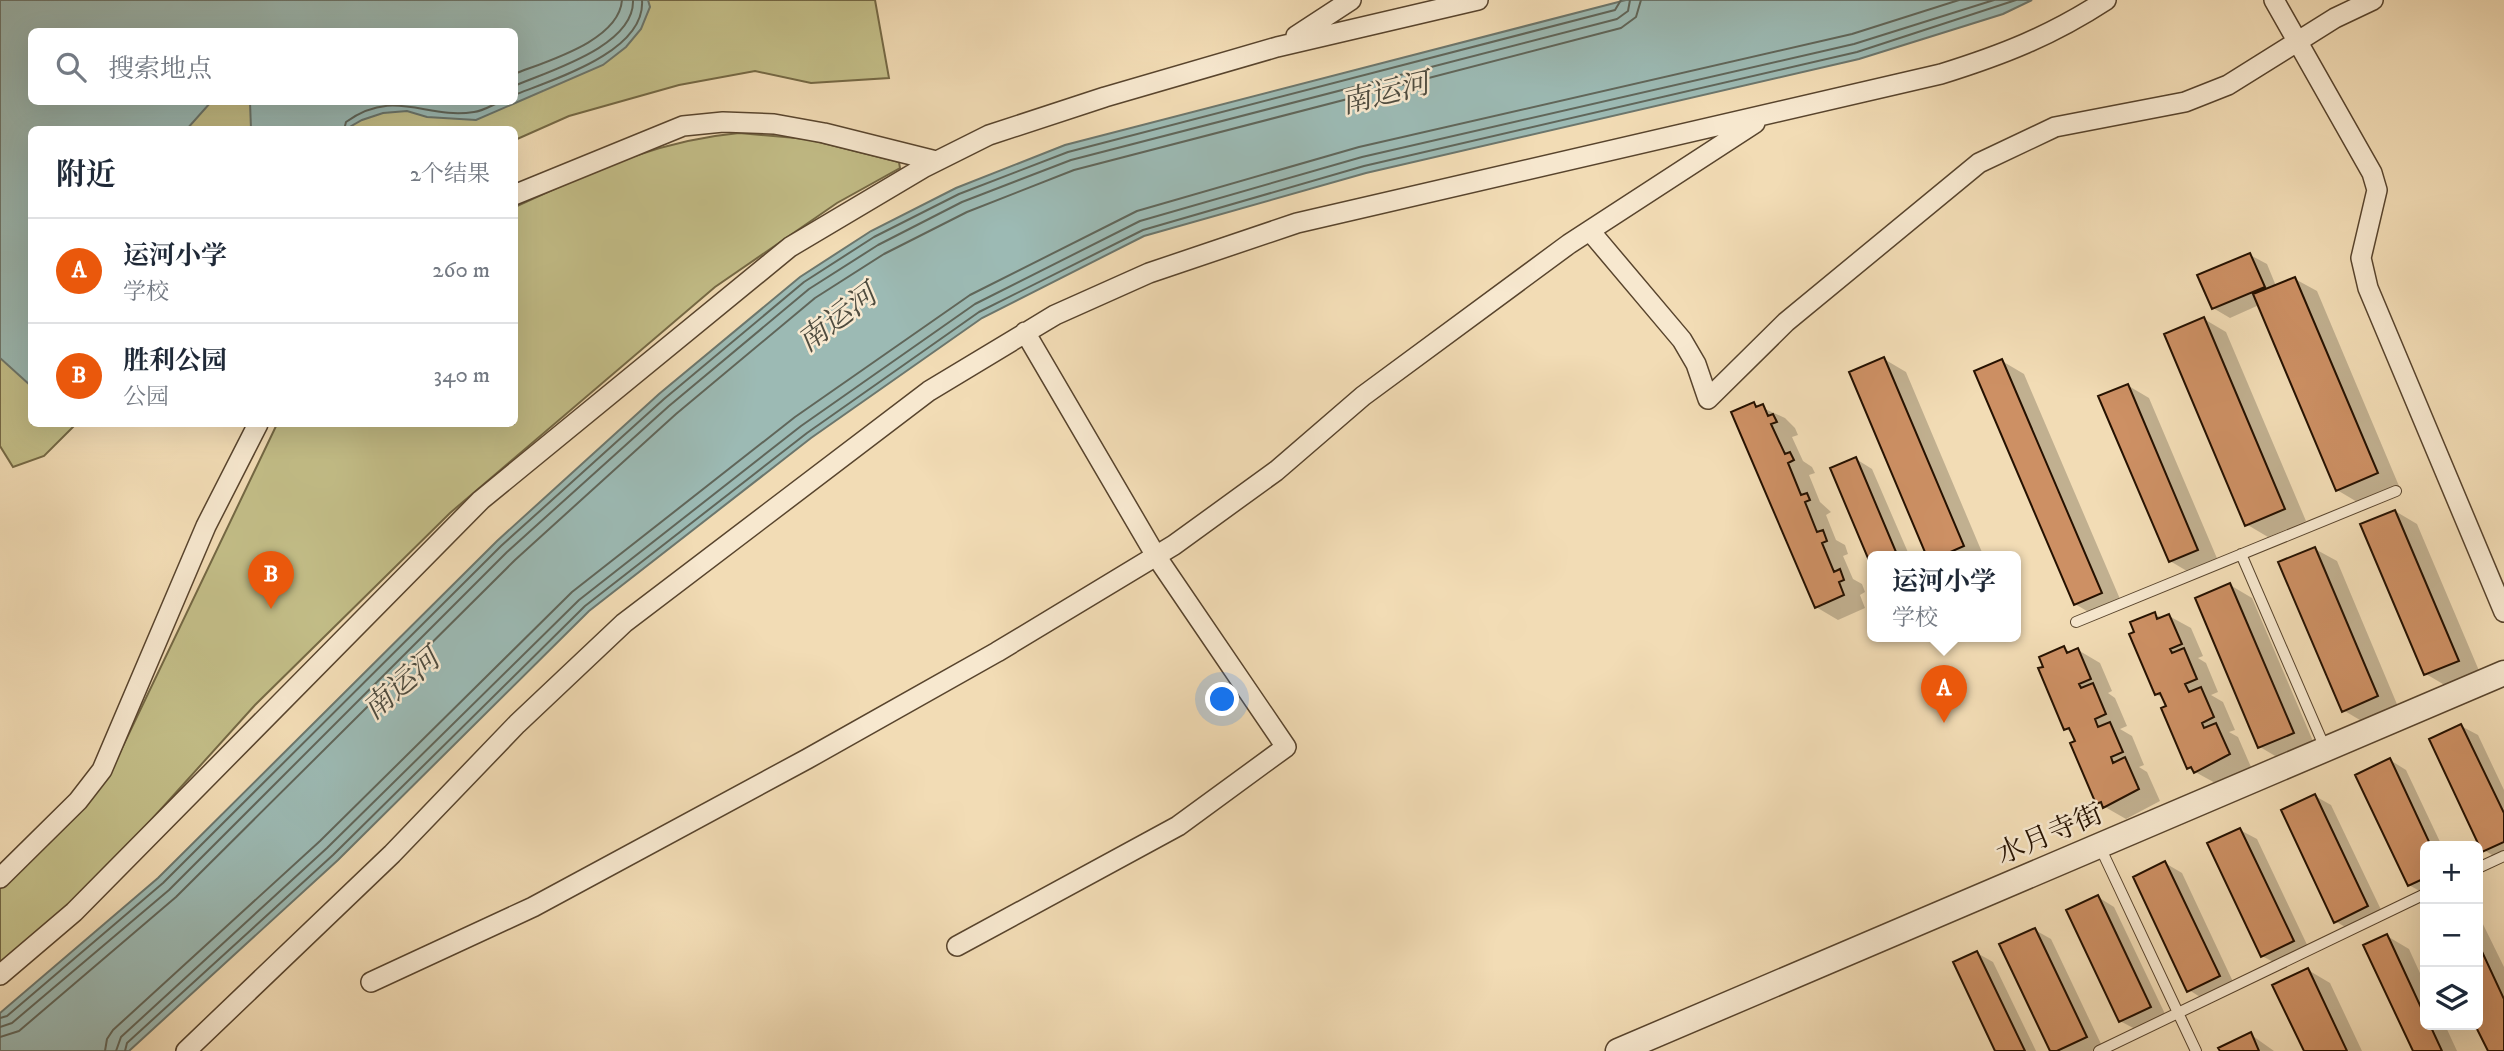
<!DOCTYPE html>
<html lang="zh">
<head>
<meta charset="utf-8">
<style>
	:root { --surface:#fff; --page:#f2f2f3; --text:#1f2937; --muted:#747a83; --line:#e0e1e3; --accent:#ea580c }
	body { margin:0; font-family:"IM FELL DW Pica","Noto Serif SC",serif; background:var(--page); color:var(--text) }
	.controls { position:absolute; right:21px; bottom:21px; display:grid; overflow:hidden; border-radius:10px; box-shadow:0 7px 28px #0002 }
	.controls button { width:63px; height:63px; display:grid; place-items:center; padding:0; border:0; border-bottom:2px solid var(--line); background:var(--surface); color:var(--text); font:35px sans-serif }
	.you { position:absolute; left:1223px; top:700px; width:24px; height:24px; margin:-18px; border:5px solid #fff; border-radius:50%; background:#1a73e8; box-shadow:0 0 0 10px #1a73e833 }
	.badge { display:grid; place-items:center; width:46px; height:46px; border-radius:50%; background:var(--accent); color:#fff; font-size:23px; font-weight:700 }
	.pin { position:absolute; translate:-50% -58px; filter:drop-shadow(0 2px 4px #0008) }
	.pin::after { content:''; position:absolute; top:37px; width:24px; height:21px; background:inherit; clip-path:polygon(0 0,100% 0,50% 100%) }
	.popup { position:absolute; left:1867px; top:551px; width:154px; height:91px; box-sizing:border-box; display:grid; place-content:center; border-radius:10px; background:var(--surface); filter:drop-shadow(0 2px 5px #0005); font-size:23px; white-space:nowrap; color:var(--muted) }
	.popup b { font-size:26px; color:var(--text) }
	.popup::after { content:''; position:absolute; left:50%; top:100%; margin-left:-14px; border:14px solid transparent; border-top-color:var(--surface) }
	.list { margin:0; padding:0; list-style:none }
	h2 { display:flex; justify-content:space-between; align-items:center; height:91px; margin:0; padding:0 28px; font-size:30px }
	h2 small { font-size:23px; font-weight:400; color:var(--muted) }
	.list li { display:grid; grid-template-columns:46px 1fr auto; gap:21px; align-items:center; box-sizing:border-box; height:105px; padding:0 28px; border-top:2px solid var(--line) }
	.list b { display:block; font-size:26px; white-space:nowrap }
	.list p { margin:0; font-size:23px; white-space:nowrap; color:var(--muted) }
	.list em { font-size:23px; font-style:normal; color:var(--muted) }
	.icon { flex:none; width:38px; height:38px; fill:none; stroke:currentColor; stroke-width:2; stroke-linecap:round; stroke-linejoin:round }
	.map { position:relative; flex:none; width:2504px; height:1051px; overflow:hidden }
	.search { position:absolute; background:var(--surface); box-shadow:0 7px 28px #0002; left:28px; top:28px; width:490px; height:77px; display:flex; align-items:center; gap:18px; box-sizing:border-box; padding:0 24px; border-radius:10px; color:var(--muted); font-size:26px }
	.panel { position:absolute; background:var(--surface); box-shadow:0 7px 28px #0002; left:28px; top:126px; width:490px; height:301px; border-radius:10px }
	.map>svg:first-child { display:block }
</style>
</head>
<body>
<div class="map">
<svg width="2504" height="1051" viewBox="0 0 2504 1051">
	<rect width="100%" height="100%" fill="#f2dcb5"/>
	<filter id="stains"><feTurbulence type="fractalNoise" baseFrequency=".00286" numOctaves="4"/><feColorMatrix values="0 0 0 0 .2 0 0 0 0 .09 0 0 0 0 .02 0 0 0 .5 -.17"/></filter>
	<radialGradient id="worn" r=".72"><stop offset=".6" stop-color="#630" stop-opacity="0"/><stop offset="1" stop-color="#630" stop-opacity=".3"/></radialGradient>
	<path fill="#c3be88" stroke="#746844" stroke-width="2" fill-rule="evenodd" d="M0,0H875L889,78L811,83L755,71L679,85L569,116L515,140L514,130H32V424H76L44,456L13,467L0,446ZM32,32H514V102H32Z
		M739,133L807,139L899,162L900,168L837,203L715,287L450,513L255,705L87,891L0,965V885L112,769L277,424H514L515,207C592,172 653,141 739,133Z"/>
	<path fill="#9cbab4" stroke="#6c766c" stroke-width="2" d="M0,0H648L650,7L641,29L626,47L603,65L476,120L427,117L407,111L383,113L362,120L346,129H251L250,102H514V32H32V102H211L187,129L32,130L31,386L0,358Z
		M1626,0H2032L2003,14L1859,59L1366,173L1144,236L982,318L811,438L589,611L338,860L129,1051H0V1013L158,878L497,541L659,394L800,277L871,231L956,188L1065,145Z"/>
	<path fill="#0003" d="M2250,255L2267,264L2276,286L2295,279L2317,291L2399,486L2359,503L2337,490L2259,305L2230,318L2213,308Z
		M2204,319L2226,332L2306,521L2268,537L2246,524Z
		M1884,359L1906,372L1984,557H1929Z
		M2002,361L2024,374L2123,606L2097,617L2075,604Z
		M2127,385L2149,398L2219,563L2192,574L2170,561Z
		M1754,404L1785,418L1795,428L1798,435L1792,437L1803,461L1812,467L1815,473L1809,475L1820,502L1831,512L1826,515L1836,540L1845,545L1848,554L1843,556L1853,579L1862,584L1865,592L1860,595L1865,608L1838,620L1816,607Z
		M1856,459L1872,469L1910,557H1872V562L1832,469Z
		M2395,511L2417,524L2480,673L2448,687L2426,674Z
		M2315,549L2337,561L2399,709L2365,723L2343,710Z
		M2230,585L2252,598L2315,746L2282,760L2260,747Z
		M2154,614L2163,618L2169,616L2191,628L2203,656L2198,658L2206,663L2218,692L2211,695L2223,702L2235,730L2229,732L2238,737L2251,767L2217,784L2188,768L2168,707L2164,699L2156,694Z
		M2063,648L2072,653L2078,650L2100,663L2112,691L2108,693L2115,698L2127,726L2120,729L2132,736L2144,765L2139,767L2147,772L2160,801L2126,819L2098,803L2073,733L2066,729L2045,668Z
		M2461,726L2478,735L2504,790V858L2500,860L2484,850Z
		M2390,760L2406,770L2442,846H2425V894L2409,885Z
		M2315,796L2331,805L2384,916L2352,931L2335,921Z
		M2240,830L2257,839L2310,951L2279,965L2262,956Z
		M2165,863L2182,873L2235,986L2205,1000L2189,990Z
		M2098,897L2114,907L2166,1016L2137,1030L2120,1021Z
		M2478,914L2504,967V1051H2490L2478,1025Z
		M2035,930L2051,939L2102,1046L2092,1051H2052Z
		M2387,936L2409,949L2425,984V1025H2445L2457,1051H2415Z
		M1977,953L1993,962L2036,1051H1997Z
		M2308,970L2330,983L2362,1051H2306Z
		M2250,1034L2274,1051H2222Z"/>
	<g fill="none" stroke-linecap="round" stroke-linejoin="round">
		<path stroke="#60665a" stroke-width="2" d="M514,74C547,61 619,41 622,0
			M514,86C549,71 635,46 633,0
			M514,95C552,80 646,52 642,0
			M344,130L346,122C395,87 426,120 474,112C483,111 492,105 500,102
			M0,1018L7,1016L163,883L501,546L664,399L804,282L874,237L959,194L1068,152L1615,10L1621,0
			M0,1027L12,1023L169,890L507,552L669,406L809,289L878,245L962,202L1071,160L1617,19L1628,11L1630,0
			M0,1037L19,1031L176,897L515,560L676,414L815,298L884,254L967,212L1074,170L1621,28L1636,17L1641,0
			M105,1051L107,1039L113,1030L320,841L572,592L795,417L970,295L1137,211L1359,147L1852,34L1959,0
			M116,1051L121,1037L327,848L579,600L801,426L975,304L1140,221L1362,157L1854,44L1994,0
			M125,1051L127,1043L333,855L585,606L807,433L979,312L1143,230L1364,166L1857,52L2016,0"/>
	</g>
	<path fill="#cd9064" stroke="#251100" stroke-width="2" d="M2250,253L2265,287L2212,309L2197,275Z
		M2295,277L2378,473L2336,491L2253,294Z
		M2204,317L2285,509L2245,526L2164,334Z
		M1884,357L1964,546L1939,557H1927L1849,372Z
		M2002,359L2102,593L2074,605L1974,371Z
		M2128,384L2198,550L2169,562L2098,396Z
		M1754,402L1756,407L1763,404L1768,416L1773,414L1777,422L1771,424L1785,454L1790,452L1794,460L1788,463L1801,495L1807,493L1810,500L1805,502L1817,532L1823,530L1827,541L1822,543L1834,572L1840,569L1844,580L1839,582L1844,595L1815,608L1731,412Z
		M1856,457L1896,552L1884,557H1872L1870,563L1830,468Z
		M2395,510L2459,661L2424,675L2360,524Z
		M2315,547L2378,696L2342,712L2278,562Z
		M2230,583L2294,733L2258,748L2195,598Z
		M2155,612L2157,619L2169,614L2182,644L2170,649L2172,653L2184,648L2197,679L2185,684L2189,692L2201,687L2214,717L2202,723L2204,728L2216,723L2230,754L2194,773L2191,767L2187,769L2161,708L2166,706L2160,693L2155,695L2129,634L2134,632L2130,622Z
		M2064,646L2067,653L2078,648L2091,679L2079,684L2081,688L2093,683L2106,714L2095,719L2098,727L2110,722L2123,752L2111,757L2113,763L2125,757L2139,789L2103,808L2101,802L2096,804L2070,743L2075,741L2069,728L2064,730L2038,668L2043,667L2039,657Z
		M2461,724L2504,813V842L2482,852L2429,739Z
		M2390,758L2431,846H2425V878L2408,886L2355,775Z
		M2315,794L2368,906L2334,923L2281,810Z
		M2240,828L2294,941L2261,957L2207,843Z
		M2165,861L2220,976L2187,992L2133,877Z
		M2098,895L2151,1007L2119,1022L2066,910Z
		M2035,928L2087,1037L2057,1051H2050L1999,944Z
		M2387,934L2425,1016V1025H2430L2442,1051H2413L2363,945Z
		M2478,943L2504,999V1051H2488L2475,1025Z
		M1977,951L2025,1051H1995L1953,962Z
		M2308,968L2347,1051H2304L2272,985Z
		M2251,1032L2259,1051H2220L2218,1048Z"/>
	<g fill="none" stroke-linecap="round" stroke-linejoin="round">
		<g stroke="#58442d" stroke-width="12">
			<path id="service" d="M2241,554L2325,748
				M2076,622L2396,491
				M2100,847L2196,1051
				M2478,868L2504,856
				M2099,1051L2425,894"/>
		</g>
		<g stroke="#58442d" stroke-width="22">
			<path id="minor" d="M2274,0L2372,173L2377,190L2361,258L2368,288L2504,612
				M1296,36L1351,0
				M514,195L683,126L723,122L774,124L824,133L936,161
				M1590,231L1682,340L1696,364L1708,399L1786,322L1979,163L2055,127L2185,102L2228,85L2335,18L2373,0
				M0,878L78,801L102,770L206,526L258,424
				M957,946L1178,826L1286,747L1156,556L1025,332
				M0,975L74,912L481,500L790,247L923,168L989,135L1105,97L1277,47L1478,0
				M371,982L533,907L807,759L997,652L1174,545L1276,471L1363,396L1569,244L1755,123
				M186,1051L392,854L517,724L624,623L929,391L1055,315L1149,273L1297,223L1941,74C2002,55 2051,36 2106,0"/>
		</g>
		<g stroke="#58442d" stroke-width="27">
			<path id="tertiary" d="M1618,1051L2504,673"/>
		</g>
		<use href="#service" stroke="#f7e8cf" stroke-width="10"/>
		<use href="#minor" stroke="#f7e8cf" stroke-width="19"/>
		<use href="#tertiary" stroke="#f7e8cf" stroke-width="24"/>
	</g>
	<g text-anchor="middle" stroke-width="5" stroke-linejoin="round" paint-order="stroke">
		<g font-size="28" fill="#251100" stroke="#f7e8cf">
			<text transform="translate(2049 833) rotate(-23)" y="10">水月寺街</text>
		</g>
		<g font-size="30" font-style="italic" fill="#4f4c3f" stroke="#f7e8cf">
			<text transform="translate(1385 93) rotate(-14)" y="10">南运河</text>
			<text transform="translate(837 318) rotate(-37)" y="10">南运河</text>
			<text transform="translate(401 684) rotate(-41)" y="10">南运河</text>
		</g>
	</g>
	<rect width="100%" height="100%" filter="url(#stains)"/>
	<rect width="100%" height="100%" fill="url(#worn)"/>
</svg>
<div class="controls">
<button>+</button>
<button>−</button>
<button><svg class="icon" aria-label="layers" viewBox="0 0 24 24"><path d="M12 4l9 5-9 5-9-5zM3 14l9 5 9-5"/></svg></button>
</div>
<div class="you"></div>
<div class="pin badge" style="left:1944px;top:723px">A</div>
<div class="popup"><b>运河小学</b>学校</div>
<div class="pin badge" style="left:271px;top:609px">B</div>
<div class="search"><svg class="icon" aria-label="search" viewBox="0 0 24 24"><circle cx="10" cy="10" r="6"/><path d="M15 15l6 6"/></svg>搜索地点</div>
<section class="panel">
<h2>附近<small>2个结果</small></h2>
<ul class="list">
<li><span class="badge">A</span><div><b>运河小学</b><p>学校</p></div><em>260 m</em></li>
<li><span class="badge">B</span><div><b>胜利公园</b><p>公园</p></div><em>340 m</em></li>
</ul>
</section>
</div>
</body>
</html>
